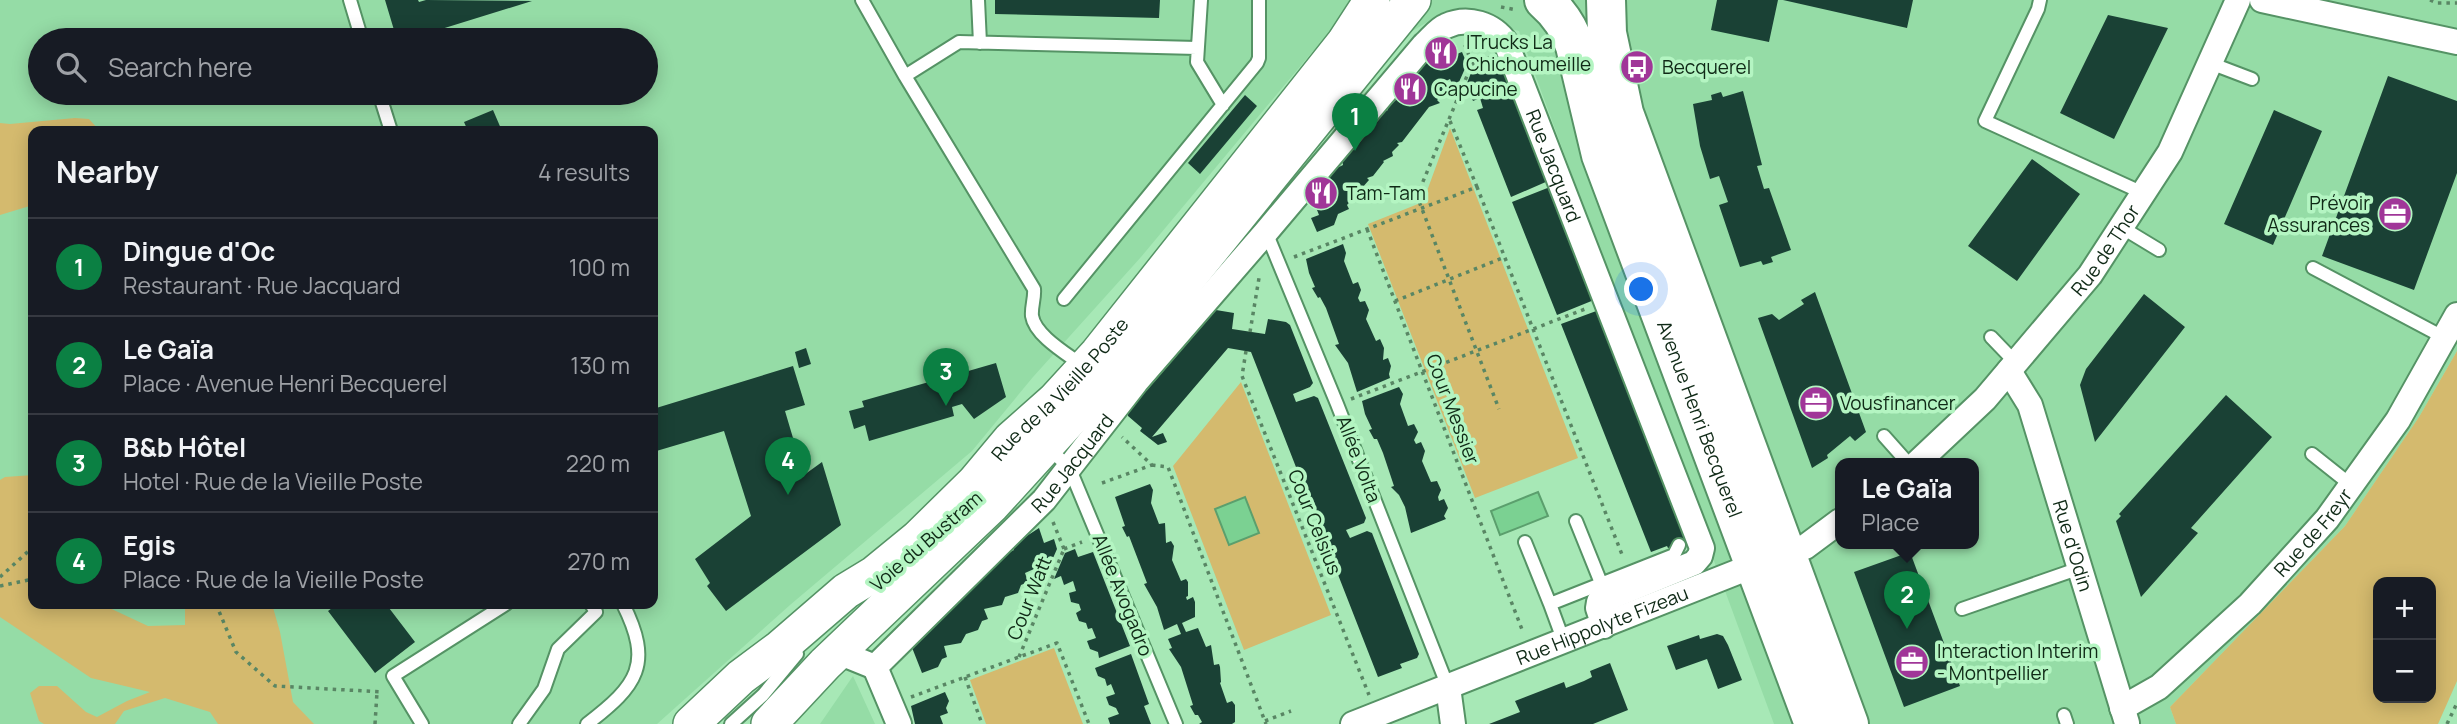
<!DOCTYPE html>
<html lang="en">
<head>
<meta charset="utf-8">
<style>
	:root { --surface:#171b24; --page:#20242c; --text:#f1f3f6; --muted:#9ea1a6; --line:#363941; --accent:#0b8043 }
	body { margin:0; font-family:Manrope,sans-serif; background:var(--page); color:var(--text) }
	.controls { position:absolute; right:21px; bottom:21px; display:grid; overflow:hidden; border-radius:14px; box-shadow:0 4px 18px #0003 }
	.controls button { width:63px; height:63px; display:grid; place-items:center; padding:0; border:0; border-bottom:2px solid var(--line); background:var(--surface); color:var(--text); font:35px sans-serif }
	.you { position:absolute; left:1642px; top:290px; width:24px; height:24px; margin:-18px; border:5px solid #fff; border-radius:50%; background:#1a73e8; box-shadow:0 0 0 10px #1a73e833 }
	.badge { display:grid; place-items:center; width:46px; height:46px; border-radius:50%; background:var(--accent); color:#fff; font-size:23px; font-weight:700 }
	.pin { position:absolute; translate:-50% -58px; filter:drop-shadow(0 2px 4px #0008) }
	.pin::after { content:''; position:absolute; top:37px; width:24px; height:21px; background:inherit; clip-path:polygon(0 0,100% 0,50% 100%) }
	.popup { position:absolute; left:1835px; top:458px; width:144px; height:91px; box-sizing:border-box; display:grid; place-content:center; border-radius:14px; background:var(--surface); filter:drop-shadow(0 2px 5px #0005); font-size:23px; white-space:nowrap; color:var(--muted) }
	.popup b { font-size:26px; color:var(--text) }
	.popup::after { content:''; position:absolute; left:50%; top:100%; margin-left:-14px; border:14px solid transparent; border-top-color:var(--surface) }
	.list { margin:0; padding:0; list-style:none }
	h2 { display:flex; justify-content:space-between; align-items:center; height:91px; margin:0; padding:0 28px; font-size:30px }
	h2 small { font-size:23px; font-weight:400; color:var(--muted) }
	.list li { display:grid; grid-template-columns:46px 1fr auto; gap:21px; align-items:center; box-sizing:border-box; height:98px; padding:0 28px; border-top:2px solid var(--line) }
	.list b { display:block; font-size:26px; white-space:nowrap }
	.list p { margin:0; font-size:23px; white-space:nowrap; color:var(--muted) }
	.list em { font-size:23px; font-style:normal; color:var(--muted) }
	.icon { flex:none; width:38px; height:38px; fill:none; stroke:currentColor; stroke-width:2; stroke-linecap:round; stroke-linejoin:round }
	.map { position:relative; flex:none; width:2457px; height:724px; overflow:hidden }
	.search { position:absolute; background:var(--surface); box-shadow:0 4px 18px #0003; left:28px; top:28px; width:630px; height:77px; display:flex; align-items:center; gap:18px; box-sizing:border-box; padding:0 24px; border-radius:38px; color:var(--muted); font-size:26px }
	.panel { position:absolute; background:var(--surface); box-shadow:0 4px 18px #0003; left:28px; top:126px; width:630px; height:483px; border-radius:14px }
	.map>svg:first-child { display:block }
</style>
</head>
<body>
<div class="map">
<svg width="2457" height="724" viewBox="0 0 2457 724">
	<rect width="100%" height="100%" fill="#a7e8b6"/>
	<path fill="#95dca6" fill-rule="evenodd" d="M0,0H2457V351L2419,417L2345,526L2170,707L2176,724H1774L1519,31L1445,11L1380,51H1313L1141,257L1033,377L972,451L790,605L657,724H0ZM40,40H646V93H40ZM33,131H653V604H33ZM1840,463H1974V543H1840Z
		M853,676L875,724H820Z"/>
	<path fill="#d4ba6e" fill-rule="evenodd" d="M75,118L89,119L100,131H33V205L0,215V123L10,124Z
		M1450,128L1578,458L1475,498L1368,224L1423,202Z
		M2457,351V681L2438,724H2176L2170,707L2345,526L2419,417ZM2378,582H2431V698H2378Z
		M1241,382L1331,615L1244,650L1173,466Z
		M33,475V604H101L148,626L185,625V609L178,604H272L280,632L293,702L314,724H218L210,712L165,698L124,711L115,724H44L39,721L30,693L39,686H57L86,712L97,717L127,701L150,692L91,678L0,617V480L5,477Z
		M1054,648L1083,724H986L970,680Z"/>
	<path fill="#7bd192" stroke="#5b9f6d" stroke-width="2" d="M1538,492L1548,516L1500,535L1491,511Z
		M1245,497L1259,533L1229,545L1215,509Z"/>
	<path fill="#1a4135" d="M385,0H418L419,2L426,0L532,1L406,40H397Z
		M995,0H1160L1159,18L995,14Z
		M1717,0H1778L1769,42L1711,30Z
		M1783,0H1913L1907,28Z
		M2108,15L2168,28L2114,139L2060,113Z
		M1447,40L1454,55L1462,52L1467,64L1455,91L1450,79L1444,82L1447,89H1444L1445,91L1437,100L1440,103L1429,107L1402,142L1397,143L1399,145L1392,152L1393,156L1383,161L1384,162L1373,176L1367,178L1369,180L1347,205L1349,209L1338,214L1334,225L1317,232L1311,218L1319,215L1312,197L1336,162L1339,167L1343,165L1342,160L1359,139L1383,112L1388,110L1387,108L1397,99L1404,87L1417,74L1415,68L1427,56L1429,60L1433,59V56L1439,52Z
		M1483,64L1487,73L1503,67L1548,181L1511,197L1477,110L1483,108L1480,98L1473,101L1469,91L1463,93L1473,68Z
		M2388,76L2457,101V173L2414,290L2322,256Z
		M1743,91L1762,165L1757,166L1764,189L1769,188L1791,250L1771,257L1773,262L1763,265L1761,261L1740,267L1719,205L1728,202L1719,176L1710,179L1700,146L1693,104L1712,100L1711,95L1721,92L1723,97Z
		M1245,95L1257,106L1200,174L1188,163Z
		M493,110L502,131H468L464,122Z
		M2274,110L2322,131L2273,245L2224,224Z
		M2032,159L2080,194L2017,281L1968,246Z
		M1550,187L1594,300L1557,315L1512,202Z
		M1343,244L1346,253L1344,261L1353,284L1358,282L1361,290L1358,298L1360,302L1365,301L1369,310L1366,319L1376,341L1380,339L1384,348L1383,360L1388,358L1391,366L1389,374L1390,378L1357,392L1348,363L1335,345L1339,344L1326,308L1320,297L1318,298L1312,288L1315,287L1309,273L1306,259Z
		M1815,292L1866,432L1855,441L1850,436L1827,455L1828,458L1812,468L1758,318L1772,314L1779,320L1804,304L1801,300Z
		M2144,294L2185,327L2095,442L2080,385L2086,369Z
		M1216,310L1234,313L1232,329L1265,334L1268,319L1286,322L1290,325L1313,383L1310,387L1293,394L1296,402L1314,396L1318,398L1366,518L1364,523L1346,530L1350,538L1367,531L1372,533L1419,654L1417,658L1400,664L1402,668L1378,677L1251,352L1228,348L1152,437L1163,433L1167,442L1158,445L1140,431L1142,428L1128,416V412Z
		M1599,310L1690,543L1668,548L1667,546L1651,552L1561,324Z
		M806,348L811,364L799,368L795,352Z
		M996,363L1006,397L974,419L962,404L952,407L954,416L869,441L865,425L854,429L849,411L864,407L862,401L943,378L944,381L952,379L951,376Z
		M793,366L805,405L785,411L804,475L822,462L841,525L726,611L707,586L710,583L695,559L751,516L724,431L653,452V409Z
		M1399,387L1403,394L1400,404L1408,426L1414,424L1418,432L1414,440L1416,444L1421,442L1425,451L1422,461L1431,482L1437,481L1441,490L1438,497L1439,501L1444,499L1448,508L1444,516L1446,519L1411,533L1405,507L1399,495L1391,487L1394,486L1383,453L1377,439H1374L1369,430L1372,429L1365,414L1362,401Z
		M2226,395L2272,437L2191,528L2198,533L2141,597L2116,521L2121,516L2119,514Z
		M1150,484L1153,490L1151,503L1159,524L1165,523L1166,543L1171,541L1174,546L1172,560L1181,581L1186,579L1188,582V596L1186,597L1187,600L1193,597L1195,602V617L1182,623L1186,632L1198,628L1206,647L1211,645L1214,665L1219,664L1220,667L1221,682L1220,683L1227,703L1232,701L1235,705V722L1232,724H1199L1202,722L1198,715H1195L1190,706L1193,705L1181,667L1169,649L1172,648L1168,639L1181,634L1177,624L1164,630L1157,607L1144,584L1147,583L1129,536L1127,537L1122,527L1125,526L1115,497Z
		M1039,528L1044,543L1054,539L1057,549L1046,574L1044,569L1036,572L1034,569L1025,573L1028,582L1021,585L1018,593L1005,597L1002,605L984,609L988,619L982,621L978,630L966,634L961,643L944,646L947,657L942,659L938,667L922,673L911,645L975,587L974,583L1008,553L1014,550L1013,545Z
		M1075,549L1078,557L1093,552L1130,646L1099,658L1098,652L1090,649L1087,641L1096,638L1092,628L1088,629L1086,623L1079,621L1076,613L1081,610L1079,604L1071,602L1069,593L1076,591L1073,581L1064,585L1061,576L1054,579L1065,553Z
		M1910,552L1960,686L1904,707L1854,572Z
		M334,604H386L415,642L375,673L328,611L335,606Z
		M1717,634L1723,636L1728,645L1742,680L1718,689L1707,659L1676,670L1667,646L1699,635L1700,639Z
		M1131,654L1149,704L1144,706L1151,724H1110L1108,718L1119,714L1116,708L1109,705L1106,697L1115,694L1111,684L1107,686L1105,679L1098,676L1095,668Z
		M1610,663L1628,710L1593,724H1489L1520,712L1515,701L1564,682L1566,688L1584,681L1592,677L1590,671Z
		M945,692L949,701L946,708L948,713L940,716L943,724H915L911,706Z"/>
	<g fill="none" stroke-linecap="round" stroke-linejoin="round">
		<g stroke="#559365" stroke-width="16">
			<path id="service" d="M350,0L362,40
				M862,0L905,76L1034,289C1035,298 1031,307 1032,316C1035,336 1069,355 1083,366
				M978,0L980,43
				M1201,0L1197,62L1223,105
				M2040,0L2038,9L1985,121L2143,193
				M2210,63L2252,79
				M905,76L959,42L1197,48
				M379,93L391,131
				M2121,227L2159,250
				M1266,232L1337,404L1448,687
				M2313,268L2445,338
				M1064,299L1257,63L1259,58V0
				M1991,337L2016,363
				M1884,436L1908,463
				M1047,447L1069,467L1176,724
				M2312,454L2351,485
				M1576,521L1601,583
				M1525,542L1550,604
				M1962,609L2080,568
				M1564,642L1550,604L1674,555L1679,545
				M2064,715L2067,724
				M422,724L393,676L506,604
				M519,724L544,689L558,649L596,612L591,604
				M587,724C638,685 653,664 623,604
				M731,724L763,695L797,654"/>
		</g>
		<g stroke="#559365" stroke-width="28">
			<g id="minor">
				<path d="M2262,0L2457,42"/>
				<path id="s1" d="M2009,371L2030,405L2127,723"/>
				<path id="s2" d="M1917,463L1985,399L2090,275L2170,152L2238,0"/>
				<path d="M1786,555L1805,547L1840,521"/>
				<path id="s3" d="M838,652L875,667L1044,500L1136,382L1266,232L1424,45C1431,39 1438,29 1446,26C1468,16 1493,24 1506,43L1702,548L1700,556L1694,563L1599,602L1598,608L1604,626"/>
				<path d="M875,667L899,724"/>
				<path d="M1448,687L1453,724"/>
				<path id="s4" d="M2122,708L2159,687L2250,604L2327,519L2398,420L2457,315"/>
				<path id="s5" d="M1353,724L1755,565"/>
			</g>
		</g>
		<g stroke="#559365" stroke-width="38">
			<g id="secondary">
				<path id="s6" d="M691,724L741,677L780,648L846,591L874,574L918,538L975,482L1011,439L1055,400L1098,353L1344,43L1372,0"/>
				<path d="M769,724L825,664L992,505L1104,382L1413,0"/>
			</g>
		</g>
		<g stroke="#559365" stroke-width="42">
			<g id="primary">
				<path id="s7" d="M1544,0C1558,12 1569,28 1575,46L1601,155L1814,724"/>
				<path d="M1606,0L1607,33L1624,113L1849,724"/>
			</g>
		</g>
		<path stroke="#598664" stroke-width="3.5" stroke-dasharray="3.5 5" stroke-linecap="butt" d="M2430,0L2437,3H2457
			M1501,7L1517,10
			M1465,45L1472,64L1417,196L1499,409
			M1472,64L1489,58
			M1450,121L1477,187
			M1367,229L1523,632
			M1294,257L1477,187L1623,557
			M1395,301L1505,257
			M1250,332L1259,278
			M1246,351L1242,376L1369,695
			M1351,399L1585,309
			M1152,465L1168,467L1266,724
			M1102,483L1152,465L1122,437
			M1053,522L1064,549
			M1064,549L1082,542
			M0,577L33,547
			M0,586L33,579
			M216,604L236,652L275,686L383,692
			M1019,657L1064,549
			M965,677L982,724
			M911,697L1057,643L1089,724
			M1265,721L1291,711
			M375,724L377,692
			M2447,724L2457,703"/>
		<use href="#service" stroke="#fff" stroke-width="12"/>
		<use href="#minor" stroke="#fff" stroke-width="24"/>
		<use href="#secondary" stroke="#fff" stroke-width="35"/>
		<use href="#primary" stroke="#fff" stroke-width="38"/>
	</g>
	<defs>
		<g id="restaurant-disc" transform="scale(1.75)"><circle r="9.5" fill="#a03698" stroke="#b4f5c2"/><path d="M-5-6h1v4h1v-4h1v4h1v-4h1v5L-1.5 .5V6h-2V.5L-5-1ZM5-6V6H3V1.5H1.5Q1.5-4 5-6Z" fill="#fff"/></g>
		<g id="bus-disc" transform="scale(1.75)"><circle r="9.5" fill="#a03698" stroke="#b4f5c2"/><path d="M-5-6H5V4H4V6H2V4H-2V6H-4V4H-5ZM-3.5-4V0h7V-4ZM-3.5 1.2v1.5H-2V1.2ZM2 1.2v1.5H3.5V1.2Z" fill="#fff"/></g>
		<g id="office-disc" transform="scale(1.75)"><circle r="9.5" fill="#a03698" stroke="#b4f5c2"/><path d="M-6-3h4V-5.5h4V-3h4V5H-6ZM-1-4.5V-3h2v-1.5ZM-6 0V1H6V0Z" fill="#fff"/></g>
	</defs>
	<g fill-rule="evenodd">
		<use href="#restaurant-disc" x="1441" y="53"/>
		<use href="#bus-disc" x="1637" y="67"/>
		<use href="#restaurant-disc" x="1410" y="89"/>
		<use href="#restaurant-disc" x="1321" y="193"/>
		<use href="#office-disc" x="2395" y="214"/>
		<use href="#office-disc" x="1816" y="403"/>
		<use href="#office-disc" x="1912" y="662"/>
	</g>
	<g text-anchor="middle" stroke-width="7" stroke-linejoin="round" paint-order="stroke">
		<g font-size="19" fill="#0f2916" stroke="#b4f5c2" text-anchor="start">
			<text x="1466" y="49">ITrucks La<tspan x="1466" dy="22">Chichoumeille</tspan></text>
			<text x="1662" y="74">Becquerel</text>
			<text x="1434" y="96">Capucine</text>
			<text x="1346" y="200">Tam-Tam</text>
			<text x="2370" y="210" text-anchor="end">Prévoir<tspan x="2370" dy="22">Assurances</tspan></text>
			<text x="1840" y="410">Vousfinancer</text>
			<text x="1937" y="658">Interaction Interim<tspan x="1937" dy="22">- Montpellier</tspan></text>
		</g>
		<g font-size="19" fill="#0f2916" stroke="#b4f5c2">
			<text dy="7" stroke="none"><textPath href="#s3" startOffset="1099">Rue Jacquard</textPath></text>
			<text dy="7" stroke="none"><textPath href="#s2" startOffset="285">Rue de Thor</textPath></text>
			<text dy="7" stroke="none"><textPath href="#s6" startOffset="500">Rue de la Vieille Poste</textPath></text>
			<text transform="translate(1453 409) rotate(69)" y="7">Cour Messier</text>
			<text dy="7" stroke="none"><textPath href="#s7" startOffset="450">Avenue Henri Becquerel</textPath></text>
			<text transform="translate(1359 459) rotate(69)" y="7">Allée Volta</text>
			<text dy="7" stroke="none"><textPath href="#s3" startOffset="324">Rue Jacquard</textPath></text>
			<text transform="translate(1315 522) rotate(68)" y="7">Cour Celsius</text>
			<text dy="7" stroke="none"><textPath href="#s4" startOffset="261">Rue de Freyr</textPath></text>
			<text transform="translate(926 541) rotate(-41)" y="7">Voie du Bustram</text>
			<text dy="7" stroke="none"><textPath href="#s1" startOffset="187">Rue d'Odin</textPath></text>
			<text transform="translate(1123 595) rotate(68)" y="7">Allée Avogadro</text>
			<text transform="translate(1029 598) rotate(-68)" y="7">Cour Watt</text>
			<text dy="7" stroke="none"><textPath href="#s5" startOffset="268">Rue Hippolyte Fizeau</textPath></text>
		</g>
	</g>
</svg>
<div class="controls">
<button>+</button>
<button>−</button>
</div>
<div class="you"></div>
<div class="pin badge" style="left:1355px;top:151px">1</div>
<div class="pin badge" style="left:1907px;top:629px">2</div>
<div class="popup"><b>Le Gaïa</b>Place</div>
<div class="pin badge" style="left:946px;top:406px">3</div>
<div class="pin badge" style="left:788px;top:495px">4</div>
<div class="search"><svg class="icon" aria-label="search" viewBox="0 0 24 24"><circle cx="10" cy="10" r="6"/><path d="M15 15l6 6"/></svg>Search here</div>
<section class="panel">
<h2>Nearby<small>4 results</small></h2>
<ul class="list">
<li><span class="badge">1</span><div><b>Dingue d'Oc</b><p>Restaurant · Rue Jacquard</p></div><em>100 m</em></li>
<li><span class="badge">2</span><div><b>Le Gaïa</b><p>Place · Avenue Henri Becquerel</p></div><em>130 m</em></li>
<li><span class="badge">3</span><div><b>B&amp;b Hôtel</b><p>Hotel · Rue de la Vieille Poste</p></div><em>220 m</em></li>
<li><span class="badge">4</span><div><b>Egis</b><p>Place · Rue de la Vieille Poste</p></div><em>270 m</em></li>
</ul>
</section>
</div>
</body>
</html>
